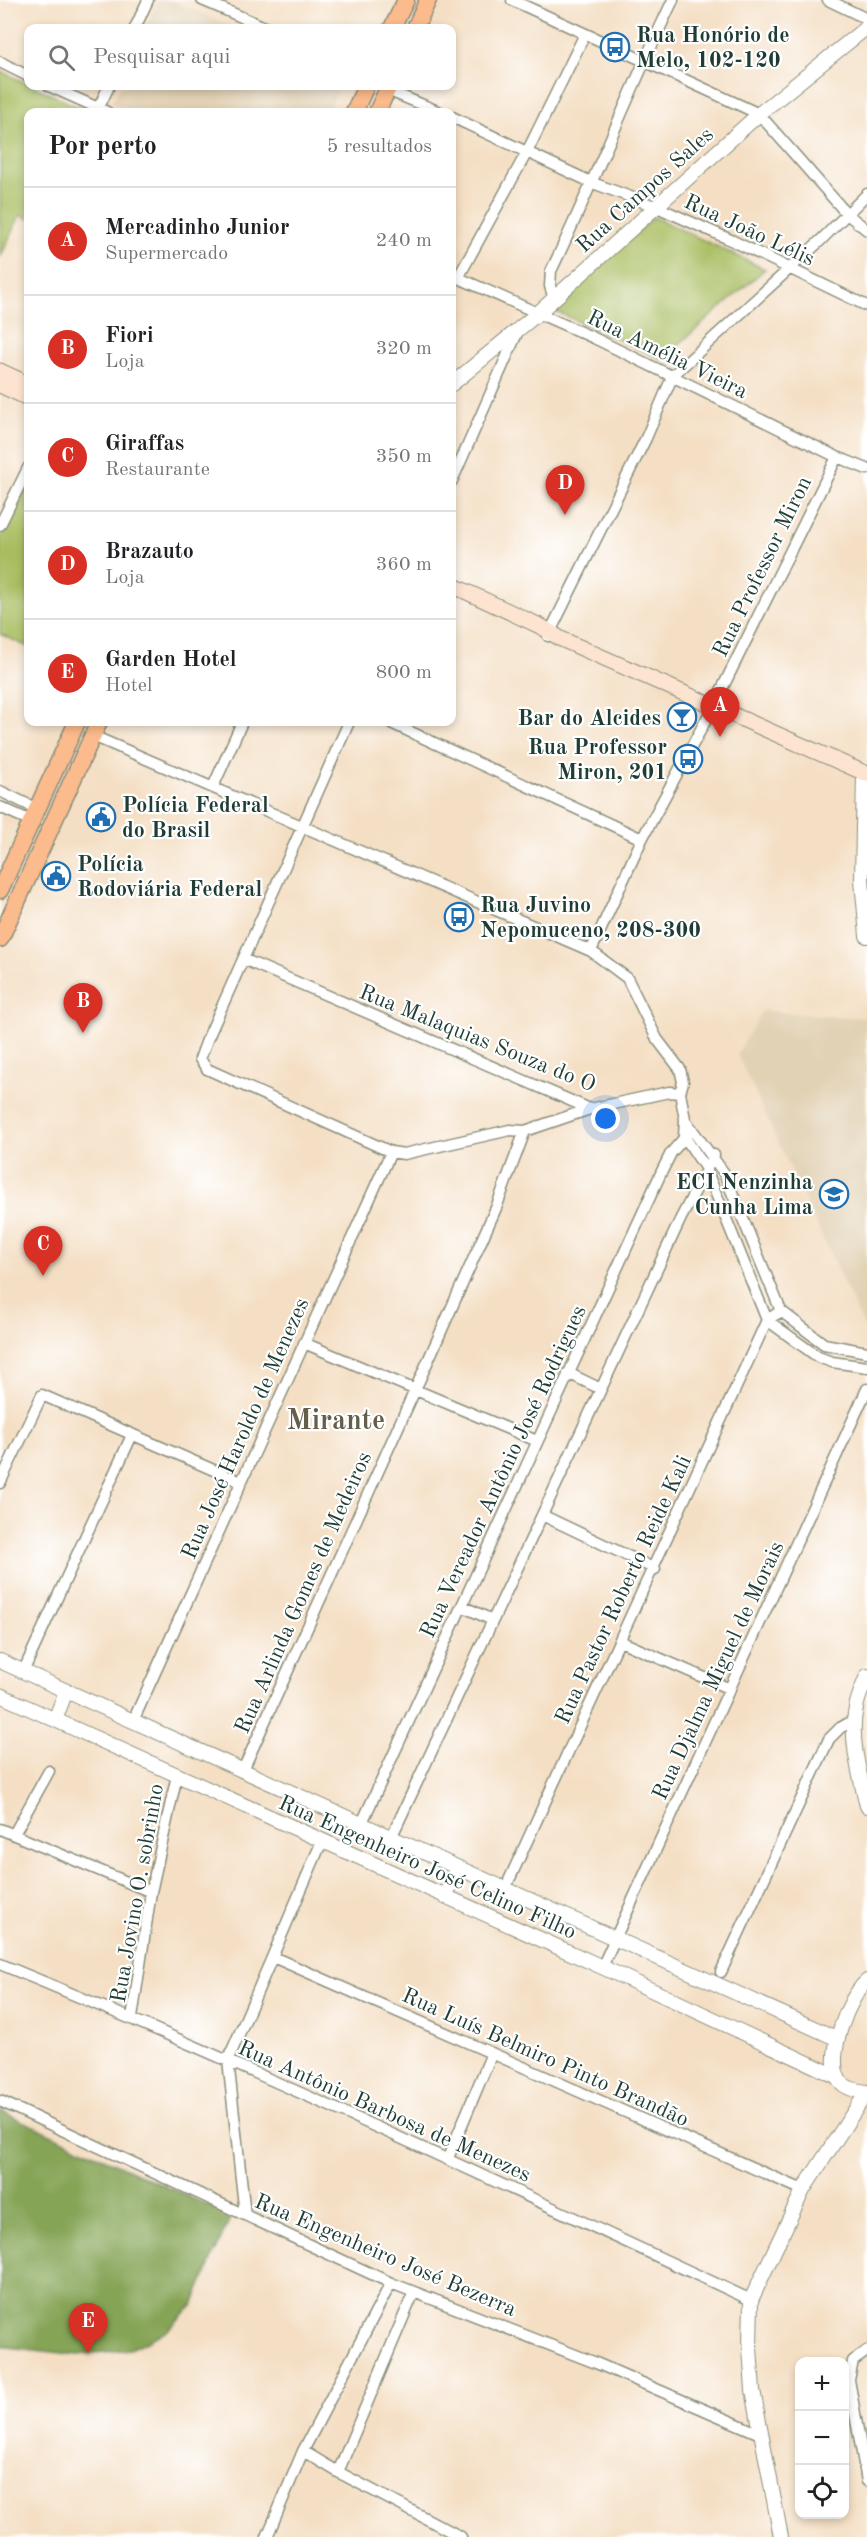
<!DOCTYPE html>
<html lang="pt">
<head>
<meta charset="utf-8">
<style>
	:root { --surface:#fff; --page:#f2f2f2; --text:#202124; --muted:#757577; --line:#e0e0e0; --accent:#d93025 }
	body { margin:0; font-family:"Old Standard TT",serif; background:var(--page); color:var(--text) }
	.controls { position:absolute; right:18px; bottom:18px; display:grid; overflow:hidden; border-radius:12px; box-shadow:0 3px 9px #0003 }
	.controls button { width:54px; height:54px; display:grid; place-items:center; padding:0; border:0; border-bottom:2px solid var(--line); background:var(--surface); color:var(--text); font:30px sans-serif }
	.you { position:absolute; left:606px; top:1119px; width:21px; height:21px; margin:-15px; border:4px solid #fff; border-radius:50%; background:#1a73e8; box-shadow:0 0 0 9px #1a73e833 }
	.badge { display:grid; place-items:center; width:39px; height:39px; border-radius:50%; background:var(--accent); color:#fff; font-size:20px; font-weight:700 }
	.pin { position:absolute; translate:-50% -50px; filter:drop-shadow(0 2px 3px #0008) }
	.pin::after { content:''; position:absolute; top:32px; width:21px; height:18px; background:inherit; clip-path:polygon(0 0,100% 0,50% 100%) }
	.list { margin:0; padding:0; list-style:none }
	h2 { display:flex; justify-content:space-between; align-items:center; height:78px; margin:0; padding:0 24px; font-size:26px }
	h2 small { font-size:20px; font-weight:400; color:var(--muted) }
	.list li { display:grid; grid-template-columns:39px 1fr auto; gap:18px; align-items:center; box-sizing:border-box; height:108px; padding:0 24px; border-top:2px solid var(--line) }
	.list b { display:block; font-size:22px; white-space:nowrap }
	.list p { margin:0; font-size:20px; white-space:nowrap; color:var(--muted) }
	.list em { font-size:20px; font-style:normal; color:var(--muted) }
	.icon { flex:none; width:33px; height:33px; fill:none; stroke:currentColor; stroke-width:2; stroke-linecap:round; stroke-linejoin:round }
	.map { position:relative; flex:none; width:867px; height:2537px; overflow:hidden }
	.search { position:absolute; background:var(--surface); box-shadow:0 3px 9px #0003; left:24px; top:24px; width:432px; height:66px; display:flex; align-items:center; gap:15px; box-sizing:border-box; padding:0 21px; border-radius:12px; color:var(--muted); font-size:22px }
	.panel { position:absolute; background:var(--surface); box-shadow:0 3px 9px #0003; left:24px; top:108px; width:432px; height:618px; border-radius:12px }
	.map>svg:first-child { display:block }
</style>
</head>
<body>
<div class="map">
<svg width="867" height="2537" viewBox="0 0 867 2537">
	<rect width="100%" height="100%" fill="#fff"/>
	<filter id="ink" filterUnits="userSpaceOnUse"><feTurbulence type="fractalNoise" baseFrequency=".0167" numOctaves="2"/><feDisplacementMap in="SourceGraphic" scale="12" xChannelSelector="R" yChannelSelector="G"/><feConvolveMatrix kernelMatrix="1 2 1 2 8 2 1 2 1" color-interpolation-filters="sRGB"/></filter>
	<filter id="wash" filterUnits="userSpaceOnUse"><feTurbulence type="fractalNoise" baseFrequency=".008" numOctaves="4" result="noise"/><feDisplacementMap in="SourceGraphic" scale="24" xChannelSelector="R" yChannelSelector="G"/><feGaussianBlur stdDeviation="1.35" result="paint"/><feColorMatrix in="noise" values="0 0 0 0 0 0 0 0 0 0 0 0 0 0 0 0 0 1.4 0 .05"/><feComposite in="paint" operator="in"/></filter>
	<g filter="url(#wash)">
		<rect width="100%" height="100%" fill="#f4dfc4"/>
		<path fill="#e2d2b5" d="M158,0H171L234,28H145Z
			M120,86H340L328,112H135L112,102Z
			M762,1011L866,1018L867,1333L737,1054Z"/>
		<path fill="#a9bd61" stroke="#647d4a" stroke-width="1.5" d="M0,71L89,112H28V219L20,215L0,258Z
			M654,217L765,269L662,359L548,308Z
			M28,480V647L0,634V538Z"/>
		<path fill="#86a457" stroke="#527046" stroke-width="1.5" d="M0,2111L231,2216L193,2305L166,2332L130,2349L78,2355L0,2346Z"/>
	</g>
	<g filter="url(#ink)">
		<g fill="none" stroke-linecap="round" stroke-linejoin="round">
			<g stroke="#8a8e7c" stroke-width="13">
				<path id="minor" d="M202,0L267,28
					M512,0L759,114L847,214L867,230
					M828,0L867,19
					M135,28L148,0
					M0,62L28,76
					M49,86L107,112
					M387,90L440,112
					M98,109L109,86
					M452,117L593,183L657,207L731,240L867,306
					M452,275L594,338L837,457L867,469
					M458,278L527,152L585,34
					M554,299L550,286L551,271C594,182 630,89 673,0
					M452,481L518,331
					M0,525L28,468
					M548,636L646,438L673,375L821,240L867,194
					M349,722L207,1040L200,1059L207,1069L391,1152L404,1154L510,1130L525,1131L590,1109
					M389,722L642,839
					M93,736L591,951L627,978L657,1039L680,1069L683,1082L680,1093L685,1119L684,1136
					M213,787L242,722
					M0,791L37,809
					M0,807L31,821
					M591,951L642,839L714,705L837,457
					M243,959L590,1109L669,1092L680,1093
					M688,1124L724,1173L781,1311L824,1344L867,1352
					M684,1136L706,1169L767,1320L818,1357L832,1362L867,1367
					M304,1343L537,1441
					M568,1373L601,1389
					M0,1483L42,1395L241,1482
					M542,1515L655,1569
					M462,1606L492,1620
					M620,1641L730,1689
					M23,1672L132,1435
					M133,1721L391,1152
					M242,1772L415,1390L496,1208L525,1131
					M361,1825L661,1173L671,1153L692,1129
					M0,1829L151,1892
					M14,1834L49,1771
					M391,1838L681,1218L714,1155
					M505,1889L767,1320L781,1311
					M273,1957L803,2190
					M0,1964C254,2068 502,2184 751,2300
					M602,1967L867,1389
					M721,1972L829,1739L840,1728L854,1720
					M132,2018L151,1892L177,1775
					M0,2101L391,2283L596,2363L760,2434
					M448,2158L492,2053
					M245,2215L228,2060L322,1841
					M867,2351L853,2361L849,2380L867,2481
					M303,2451L391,2283
					M338,2472L414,2292
					M267,2537L303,2451L338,2472L461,2537"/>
			</g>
			<g stroke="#8a8e7c" stroke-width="16">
				<path id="tertiary" d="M452,384L537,314L759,114L867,27
					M864,774L862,880L867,936
					M0,1661L838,2039
					M867,1676C863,1686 858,1697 856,1708C849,1738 860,1776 867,1806
					M0,1695L602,1967L838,2077
					M55,1720L66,1691
					M445,1897L457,1869
					M867,1981C848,1997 827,2054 838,2078C843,2088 857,2091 867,2092
					M781,2537L753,2390L750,2348L751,2300L803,2190L867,2092"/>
			</g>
			<g stroke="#8a8e7c" stroke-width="17">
				<path id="secondary" d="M0,371L28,384
					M0,385L28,398
					M452,585L542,627L561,639L867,774"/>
			</g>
			<g stroke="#8a8e7c" stroke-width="19">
				<path id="primary" d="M392,28L406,0
					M415,28L428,0
					M354,112L366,86
					M377,112L389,86
					M0,890L77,722
					M0,939L99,722"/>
			</g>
			<use href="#minor" stroke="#fff" stroke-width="10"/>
			<use href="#tertiary" stroke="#fff" stroke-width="14"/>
			<use href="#secondary" stroke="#fde4d1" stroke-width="15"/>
			<use href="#primary" stroke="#fbbb8c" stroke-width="16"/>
		</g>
	</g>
	<defs>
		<g id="bus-ring" transform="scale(1.5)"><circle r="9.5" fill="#fff" stroke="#1f6fb2" stroke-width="1.5"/><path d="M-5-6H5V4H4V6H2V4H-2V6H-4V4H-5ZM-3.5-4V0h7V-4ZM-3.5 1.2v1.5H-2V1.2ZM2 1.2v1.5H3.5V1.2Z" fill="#1f6fb2"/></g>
		<g id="bar-ring" transform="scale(1.5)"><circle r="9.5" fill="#fff" stroke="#1f6fb2" stroke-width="1.5"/><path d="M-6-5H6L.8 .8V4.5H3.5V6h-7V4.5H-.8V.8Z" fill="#1f6fb2"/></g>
		<g id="civic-ring" transform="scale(1.5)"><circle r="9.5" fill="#fff" stroke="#1f6fb2" stroke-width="1.5"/><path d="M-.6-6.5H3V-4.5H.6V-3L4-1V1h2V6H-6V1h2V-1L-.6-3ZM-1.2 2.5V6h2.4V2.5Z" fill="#1f6fb2"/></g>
		<g id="school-ring" transform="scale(1.5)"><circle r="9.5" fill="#fff" stroke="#1f6fb2" stroke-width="1.5"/><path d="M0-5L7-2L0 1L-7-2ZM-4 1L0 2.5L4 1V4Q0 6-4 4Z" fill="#1f6fb2"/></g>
	</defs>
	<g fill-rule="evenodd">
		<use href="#bus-ring" x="615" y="47"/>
		<use href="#bar-ring" x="682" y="717"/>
		<use href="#bus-ring" x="688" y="759"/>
		<use href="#civic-ring" x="101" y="817"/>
		<use href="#civic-ring" x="56" y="876"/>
		<use href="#bus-ring" x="459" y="917"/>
		<use href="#school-ring" x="834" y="1194"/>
	</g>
	<g text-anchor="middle" stroke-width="4.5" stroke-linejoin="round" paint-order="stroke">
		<g font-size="22" font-weight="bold" fill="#1f3d34" stroke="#fff" text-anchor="start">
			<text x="636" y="42">Rua Honório de<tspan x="636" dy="25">Melo, 102-120</tspan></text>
			<text x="661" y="725" text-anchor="end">Bar do Alcides</text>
			<text x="667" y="754" text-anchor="end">Rua Professor<tspan x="667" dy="25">Miron, 201</tspan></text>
			<text x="122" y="812">Polícia Federal<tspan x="122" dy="25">do Brasil</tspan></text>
			<text x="77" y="871">Polícia<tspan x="77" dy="25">Rodoviária Federal</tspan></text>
			<text x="480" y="912">Rua Juvino<tspan x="480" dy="25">Nepomuceno, 208-300</tspan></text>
			<text x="813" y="1189" text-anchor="end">ECI Nenzinha<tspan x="813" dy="25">Cunha Lima</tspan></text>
		</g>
		<g font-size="22" fill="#1f3d34" stroke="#fff">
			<text transform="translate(644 189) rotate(-42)" y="8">Rua Campos Sales</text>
			<text transform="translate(750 229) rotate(25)" y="8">Rua João Lélis</text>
			<text transform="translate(668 353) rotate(26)" y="8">Rua Amélia Vieira</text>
			<text transform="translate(761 566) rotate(-64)" y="8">Rua Professor Miron</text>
			<text transform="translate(478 1037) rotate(22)" y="8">Rua Malaquias Souza do O</text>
			<text transform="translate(244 1428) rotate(-66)" y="8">Rua José Haroldo de Menezes</text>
			<text transform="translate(502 1471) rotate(-65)" y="8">Rua Vereador Antônio José Rodrigues</text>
			<text transform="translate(622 1589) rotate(-65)" y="8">Rua Pastor Roberto Reide Kali</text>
			<text transform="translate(302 1592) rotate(-66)" y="8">Rua Arlinda Gomes de Medeiros</text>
			<text transform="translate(717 1670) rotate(-65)" y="8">Rua Djalma Miguel de Morais</text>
			<text transform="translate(428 1866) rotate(24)" y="8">Rua Engenheiro José Celino Filho</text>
			<text transform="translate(136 1893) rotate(-80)" y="8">Rua Jovino O. sobrinho</text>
			<text transform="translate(546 2056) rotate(24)" y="8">Rua Luís Belmiro Pinto Brandão</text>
			<text transform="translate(385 2110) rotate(24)" y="8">Rua Antônio Barbosa de Menezes</text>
			<text transform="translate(386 2254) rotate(23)" y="8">Rua Engenheiro José Bezerra</text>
		</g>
		<g font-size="28" font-weight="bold" fill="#635f4b" stroke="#fff">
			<text x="336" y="1429">Mirante</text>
		</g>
	</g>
</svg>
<div class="controls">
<button>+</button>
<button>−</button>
<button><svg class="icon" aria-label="locate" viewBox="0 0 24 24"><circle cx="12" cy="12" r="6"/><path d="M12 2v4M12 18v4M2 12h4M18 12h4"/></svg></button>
</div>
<div class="you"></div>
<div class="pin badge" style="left:720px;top:737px">A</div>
<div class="pin badge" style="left:83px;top:1033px">B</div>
<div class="pin badge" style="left:43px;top:1276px">C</div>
<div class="pin badge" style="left:565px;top:515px">D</div>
<div class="pin badge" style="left:88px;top:2353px">E</div>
<div class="search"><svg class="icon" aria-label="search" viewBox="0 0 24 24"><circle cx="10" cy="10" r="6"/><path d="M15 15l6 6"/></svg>Pesquisar aqui</div>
<section class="panel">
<h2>Por perto<small>5 resultados</small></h2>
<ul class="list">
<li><span class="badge">A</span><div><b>Mercadinho Junior</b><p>Supermercado</p></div><em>240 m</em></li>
<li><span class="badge">B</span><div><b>Fiori</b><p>Loja</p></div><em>320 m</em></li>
<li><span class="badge">C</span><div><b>Giraffas</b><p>Restaurante</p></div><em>350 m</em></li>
<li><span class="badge">D</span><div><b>Brazauto</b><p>Loja</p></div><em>360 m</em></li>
<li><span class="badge">E</span><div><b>Garden Hotel</b><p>Hotel</p></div><em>800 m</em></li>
</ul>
</section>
</div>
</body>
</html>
